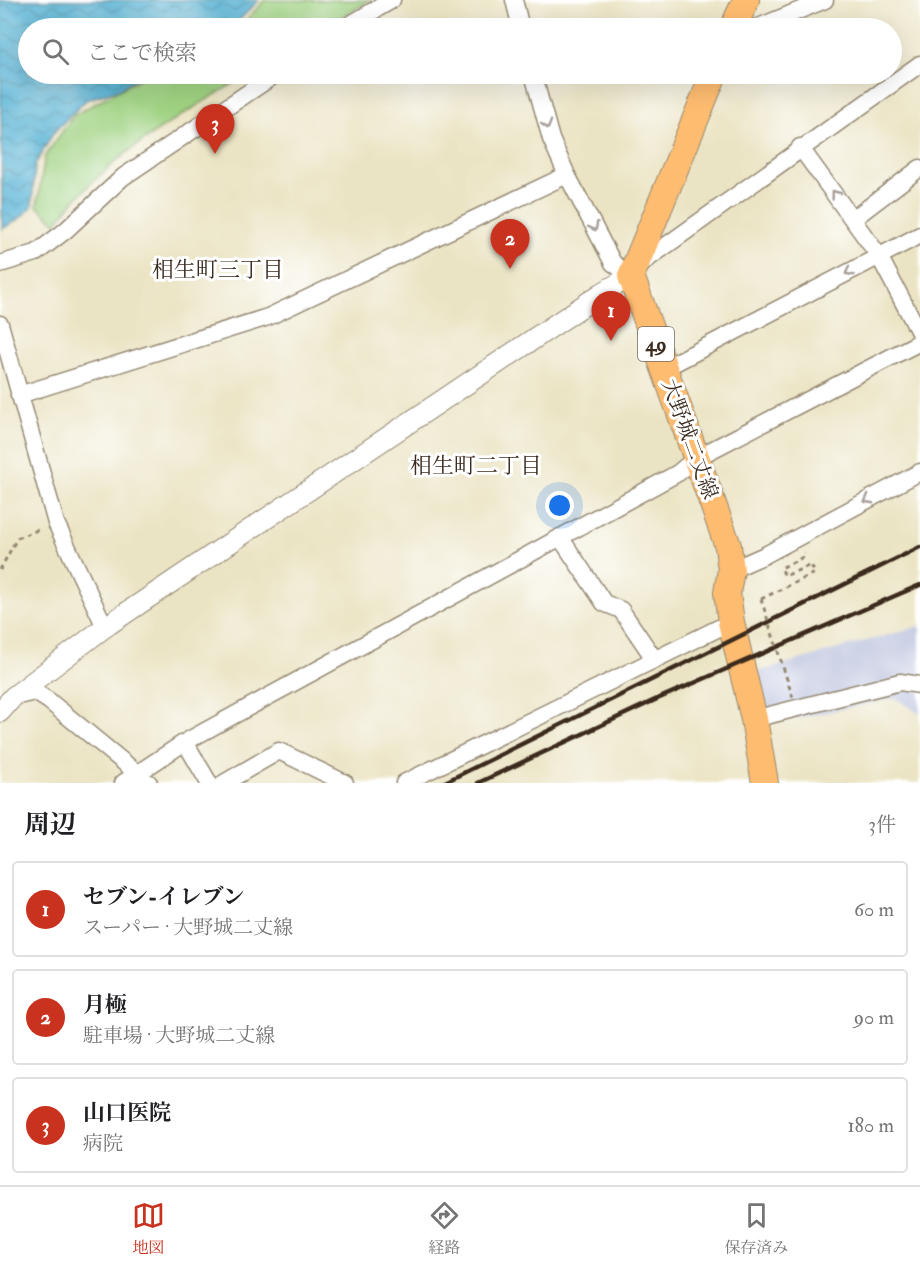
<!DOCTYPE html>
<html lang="ja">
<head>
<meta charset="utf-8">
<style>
	:root { --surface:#fff; --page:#f2f2f2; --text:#202124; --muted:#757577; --line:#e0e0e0; --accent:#c8321e }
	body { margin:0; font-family:"IM FELL Double Pica","Noto Serif JP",serif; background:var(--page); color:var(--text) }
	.you { position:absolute; left:560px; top:506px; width:21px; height:21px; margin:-15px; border:4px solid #fff; border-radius:50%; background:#1a73e8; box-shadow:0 0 0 9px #1a73e833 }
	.badge { display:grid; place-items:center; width:39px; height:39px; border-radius:50%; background:var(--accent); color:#fff; font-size:20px; font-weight:700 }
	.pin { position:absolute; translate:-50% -50px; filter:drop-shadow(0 2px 3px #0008) }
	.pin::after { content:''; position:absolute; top:32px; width:21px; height:18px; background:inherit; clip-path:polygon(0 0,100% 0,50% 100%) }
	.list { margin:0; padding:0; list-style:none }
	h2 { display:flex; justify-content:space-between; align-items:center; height:78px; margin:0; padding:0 24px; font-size:26px }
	h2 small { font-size:20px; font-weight:400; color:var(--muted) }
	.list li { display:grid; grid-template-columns:39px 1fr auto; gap:18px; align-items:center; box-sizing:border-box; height:96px; margin:0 12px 12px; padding:0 12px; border:2px solid var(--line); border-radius:6px }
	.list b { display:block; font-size:22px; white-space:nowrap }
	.list p { margin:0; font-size:20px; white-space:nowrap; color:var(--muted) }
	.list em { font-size:20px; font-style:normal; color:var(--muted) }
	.icon { flex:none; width:33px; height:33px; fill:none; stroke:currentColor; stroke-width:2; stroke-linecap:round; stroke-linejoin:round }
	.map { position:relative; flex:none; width:920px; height:783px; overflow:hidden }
	.search { position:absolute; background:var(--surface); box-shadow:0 6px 24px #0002; left:18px; right:18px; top:18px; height:66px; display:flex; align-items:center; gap:15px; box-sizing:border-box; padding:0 21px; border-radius:33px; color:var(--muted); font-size:22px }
	.sheet { height:402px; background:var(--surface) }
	nav { display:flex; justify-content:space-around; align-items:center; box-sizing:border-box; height:84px; border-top:2px solid var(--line); background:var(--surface); font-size:16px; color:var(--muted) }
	nav a { display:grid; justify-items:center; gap:3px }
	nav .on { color:var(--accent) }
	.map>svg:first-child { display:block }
</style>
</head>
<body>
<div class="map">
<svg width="920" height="783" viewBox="0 0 920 783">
	<defs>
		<pattern id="water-waves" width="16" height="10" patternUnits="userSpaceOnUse" patternTransform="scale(1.5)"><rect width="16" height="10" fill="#56b2d4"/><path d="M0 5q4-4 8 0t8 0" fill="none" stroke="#4891ab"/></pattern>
	</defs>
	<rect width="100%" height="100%" fill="#fff"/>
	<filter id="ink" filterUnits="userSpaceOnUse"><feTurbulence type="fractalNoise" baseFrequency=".0167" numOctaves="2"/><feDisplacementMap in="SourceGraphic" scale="12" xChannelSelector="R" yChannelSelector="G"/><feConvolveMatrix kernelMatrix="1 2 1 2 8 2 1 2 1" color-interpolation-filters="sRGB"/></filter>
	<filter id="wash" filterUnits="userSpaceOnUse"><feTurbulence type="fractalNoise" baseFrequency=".008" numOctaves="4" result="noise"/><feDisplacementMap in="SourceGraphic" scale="24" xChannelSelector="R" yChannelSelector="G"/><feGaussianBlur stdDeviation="1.35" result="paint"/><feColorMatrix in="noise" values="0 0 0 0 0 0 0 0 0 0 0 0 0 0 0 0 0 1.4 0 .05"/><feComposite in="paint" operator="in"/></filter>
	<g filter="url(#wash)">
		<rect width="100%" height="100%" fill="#ebe4c4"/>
		<path fill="#bcc3de" d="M920,626V714L896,698L764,725L753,673Z"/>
		<path fill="#9fd281" stroke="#6d7e50" stroke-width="1.5" d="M265,0H371L322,28H239Z
			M148,74H249C179,117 106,156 56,223L37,206L45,156L74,115Z"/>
		<path fill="url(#water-waves)" stroke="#486e79" stroke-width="1.5" d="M0,0H259L232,28H28V74H143L119,89L86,100L54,132L35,165L32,207L18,220L2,229Z"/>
	</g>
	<g filter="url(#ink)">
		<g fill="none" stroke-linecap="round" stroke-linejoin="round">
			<g stroke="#938771" stroke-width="19">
				<path id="minor" d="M514,0L521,28
					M344,28L392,0
					M756,28L825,0
					M533,74L551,139L567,175L613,263L631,276L646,260L920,64
					M800,147L879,256L920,334
					M853,219L920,168
					M0,264L36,253L65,231L123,177L276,74
					M0,324L56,523L105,627
					M665,368L920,235
					M19,395L268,317L567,175
					M560,537L604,603L621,610L655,660
					M731,570L765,555L920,472
					M14,697L35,692L49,701L149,783
					M754,719L900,682L920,685
					M185,742L209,783
					M123,783L185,742L678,473L696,458L920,342
					M224,783L279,751L345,783
					M404,783L731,622"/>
			</g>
			<g stroke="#938771" stroke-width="22">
				<path id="tertiary" d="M0,712L13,697L105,627L602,293L631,276"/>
			</g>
			<g stroke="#938771" stroke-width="28">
				<path id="primary" d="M733,28L746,0
					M714,74L631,276L728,546L731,570L727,593L731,622L754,719L765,783"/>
			</g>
			<path stroke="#938771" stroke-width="3" stroke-dasharray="4.5 4.5" stroke-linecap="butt" d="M0,570L17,538L40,529
				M761,599L815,573L811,565L785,576L781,568L805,556L804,554"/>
			<use href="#minor" stroke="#fff" stroke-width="16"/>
			<use href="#tertiary" stroke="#fff" stroke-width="20"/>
			<use href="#primary" stroke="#febc70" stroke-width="26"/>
			<path stroke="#3b2a1e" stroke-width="4.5" d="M443,783L920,547
				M478,783L655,700L920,585"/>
			<path stroke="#938771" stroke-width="3" stroke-dasharray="4.5 4.5" stroke-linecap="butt" d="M761,599L793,698"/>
		</g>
		<defs><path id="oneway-chevron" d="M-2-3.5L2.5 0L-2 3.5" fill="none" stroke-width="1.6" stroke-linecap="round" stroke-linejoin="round" transform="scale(1.5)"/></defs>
		<g stroke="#a79f9a">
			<use href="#oneway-chevron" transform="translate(547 125) rotate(73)"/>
			<use href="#oneway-chevron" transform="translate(835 194) rotate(-127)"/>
			<use href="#oneway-chevron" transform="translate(594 227) rotate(63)"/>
			<use href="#oneway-chevron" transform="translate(849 272) rotate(152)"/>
			<use href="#oneway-chevron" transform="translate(868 500) rotate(152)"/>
		</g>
	</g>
	<g text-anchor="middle" stroke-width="6" stroke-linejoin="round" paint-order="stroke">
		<rect fill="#fff" stroke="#766a62" stroke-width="1.5" x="638" y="327" width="36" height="34" rx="4.5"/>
		<g font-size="20" font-weight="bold" fill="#3b2a1e">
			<text x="656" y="351">49</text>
		</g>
		<g font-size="21" fill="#3b2a1e" stroke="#fff">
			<text transform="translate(690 439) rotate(70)" y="7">大野城二丈線</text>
		</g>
		<g font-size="22" fill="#3b2a1e" stroke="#fff">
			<text x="218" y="277">相生町三丁目</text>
			<text x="476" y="473">相生町二丁目</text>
		</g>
	</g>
</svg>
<div class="you"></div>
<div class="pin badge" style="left:611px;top:341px">1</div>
<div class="pin badge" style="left:510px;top:269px">2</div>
<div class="pin badge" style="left:215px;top:154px">3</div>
<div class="search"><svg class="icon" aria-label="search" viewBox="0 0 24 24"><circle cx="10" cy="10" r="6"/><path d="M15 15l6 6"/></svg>ここで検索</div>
</div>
<section class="sheet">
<h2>周辺<small>3件</small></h2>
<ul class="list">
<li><span class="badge">1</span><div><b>セブン-イレブン</b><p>スーパー · 大野城二丈線</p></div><em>60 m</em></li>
<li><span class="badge">2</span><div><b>月極</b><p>駐車場 · 大野城二丈線</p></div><em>90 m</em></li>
<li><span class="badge">3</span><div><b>山口医院</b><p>病院</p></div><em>180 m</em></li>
</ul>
</section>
<nav>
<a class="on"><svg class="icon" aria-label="map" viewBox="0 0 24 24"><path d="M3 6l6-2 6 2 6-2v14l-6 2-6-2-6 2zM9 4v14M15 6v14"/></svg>地図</a>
<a><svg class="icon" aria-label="directions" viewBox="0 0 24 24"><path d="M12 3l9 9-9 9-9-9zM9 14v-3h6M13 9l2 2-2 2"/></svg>経路</a>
<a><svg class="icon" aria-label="saved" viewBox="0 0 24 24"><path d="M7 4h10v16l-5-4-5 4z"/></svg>保存済み</a>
</nav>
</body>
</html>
